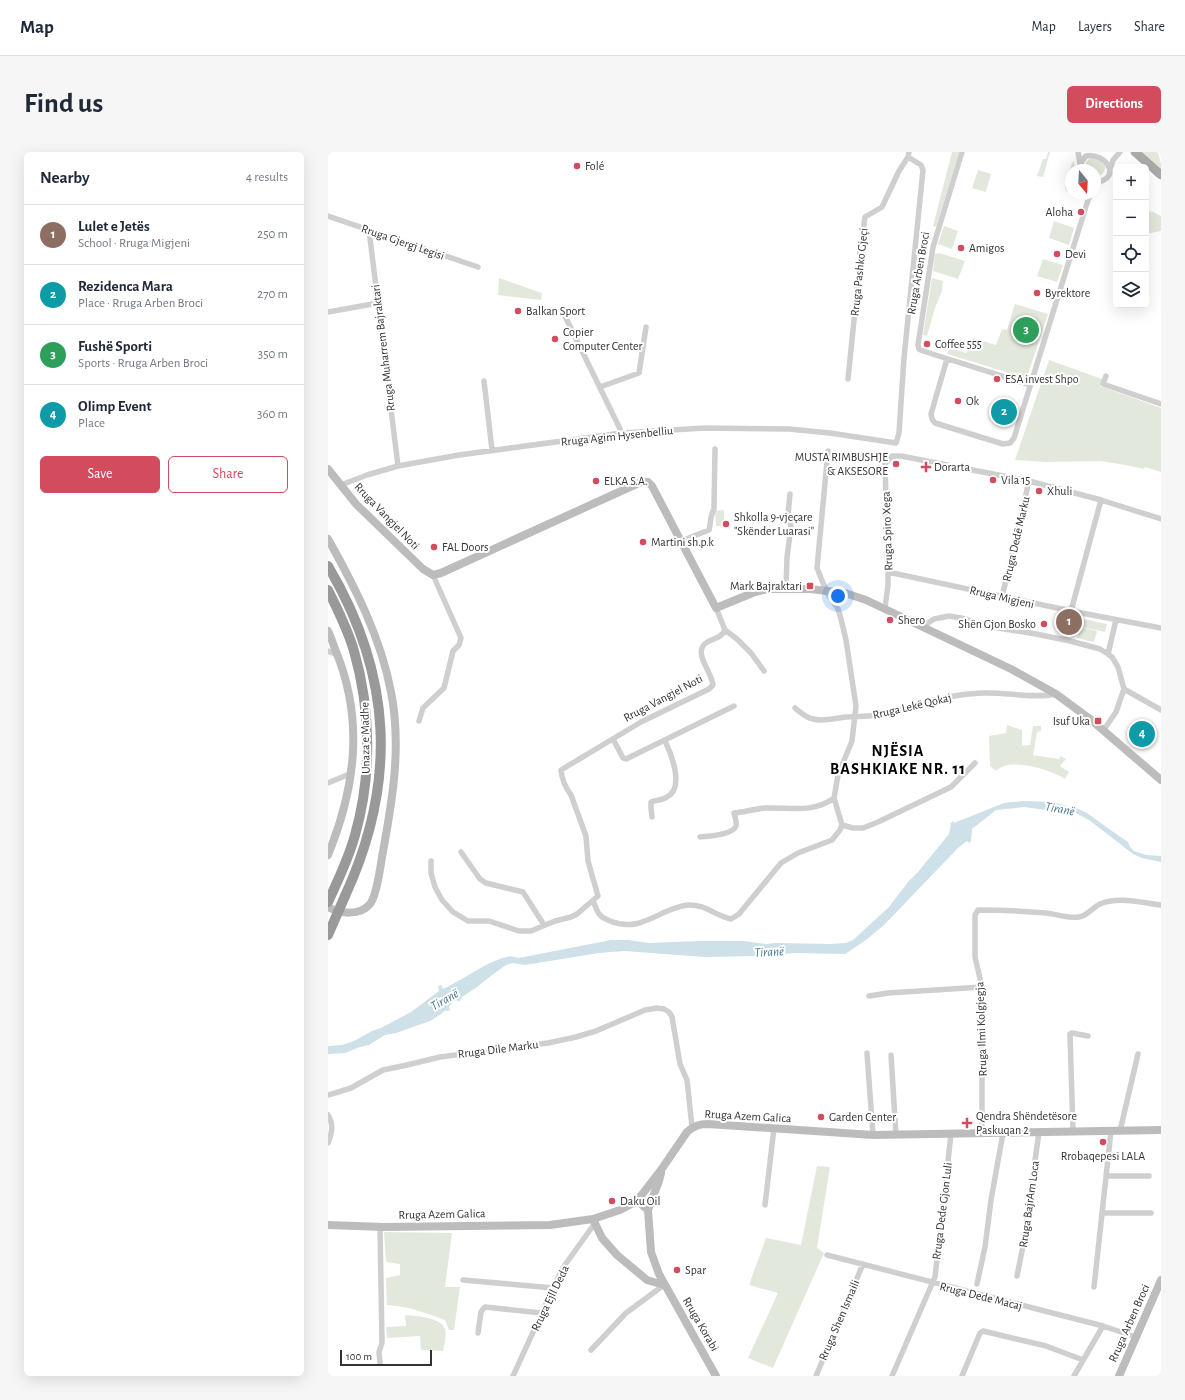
<!DOCTYPE html>
<html lang="en">
<head>
<meta charset="utf-8">
<style>
	:root { --surface:#fff; --page:#f6f6f7; --text:#1f2937; --muted:#747a83; --line:#e0e1e3; --accent:#d24c5d }
	body { margin:0; font-family:"Alegreya Sans",sans-serif; background:var(--page); color:var(--text) }
	.controls { position:absolute; right:12px; top:12px; display:grid; overflow:hidden; border-radius:6px; box-shadow:0 4px 16px #0002 }
	.controls button { width:36px; height:36px; display:grid; place-items:center; padding:0; border:0; border-bottom:1px solid var(--line); background:var(--surface); color:var(--text); font:20px sans-serif }
	.compass { position:absolute; left:737px; top:12px; width:36px; height:36px; border-radius:50%; background:var(--surface); box-shadow:0 4px 16px #0002; rotate:162deg }
	.scale { position:absolute; left:12px; bottom:10px; width:92px; box-sizing:border-box; padding-left:4px; border:2px solid #323232; border-top:0; font-size:11px; line-height:14px; white-space:nowrap; color:#323232; -webkit-text-stroke:3px #fff; paint-order:stroke }
	.you { position:absolute; left:510px; top:444px; width:14px; height:14px; margin:-10px; border:3px solid #fff; border-radius:50%; background:#1a73e8; box-shadow:0 0 0 6px #1a73e833 }
	.badge { display:grid; place-items:center; width:26px; height:26px; border-radius:50%; background:var(--accent); color:#fff; font-size:13px; font-weight:700 }
	.pin { position:absolute; translate:-50% -50%; border:2px solid #fff; box-shadow:0 1px 4px #0006 }
	.list { margin:0; padding:0; list-style:none }
	h2 { display:flex; justify-content:space-between; align-items:center; height:52px; margin:0; padding:0 16px; font-size:17px }
	h2 small { font-size:13px; font-weight:400; color:var(--muted) }
	.list li { display:grid; grid-template-columns:26px 1fr auto; gap:12px; align-items:center; box-sizing:border-box; height:60px; padding:0 16px; border-top:1px solid var(--line) }
	.list b { display:block; font-size:15px; white-space:nowrap }
	.list p { margin:0; font-size:13px; white-space:nowrap; color:var(--muted) }
	.list em { font-size:13px; font-style:normal; color:var(--muted) }
	.actions { display:flex; gap:8px; padding:12px 16px }
	.actions a { flex:1; padding:9px 0; border:1px solid var(--accent); border-radius:6px; text-align:center; font-size:14px; color:var(--accent) }
	.actions .main { background:var(--accent); color:#fff }
	.icon { flex:none; width:22px; height:22px; fill:none; stroke:currentColor; stroke-width:2; stroke-linecap:round; stroke-linejoin:round }
	.map { position:relative; flex:none; width:833px; height:1224px; overflow:hidden; border-radius:6px }
	header { display:flex; align-items:center; gap:24px; box-sizing:border-box; height:56px; padding:0 20px; background:var(--surface); border-bottom:1px solid var(--line) }
	header strong { font-size:19px }
	nav { display:flex; gap:22px; margin-inline-start:auto; font-size:14px }
	.intro { display:flex; align-items:center; justify-content:space-between; box-sizing:border-box; height:96px; padding:0 24px }
	h1 { margin:0; font-size:28px }
	.button { padding:10px 18px; border-radius:6px; background:var(--accent); color:#fff; font-size:14px; font-weight:700 }
	main { display:flex; gap:24px; padding:0 24px }
	aside { flex:1; background:var(--surface); border-radius:6px; box-shadow:0 4px 16px #0002 }
	.map>svg:first-child { display:block }
</style>
</head>
<body>
<header>
<strong>Map</strong>
<nav><a>Map</a><a>Layers</a><a>Share</a></nav>
</header>
<div class="intro"><h1>Find us</h1><a class="button">Directions</a></div>
<main>
<aside>
<h2>Nearby<small>4 results</small></h2>
<ul class="list">
<li><span class="badge" style="background:#8d6e63">1</span><div><b>Lulet e Jetës</b><p>School · Rruga Migjeni</p></div><em>250 m</em></li>
<li><span class="badge" style="background:#0f9aa8">2</span><div><b>Rezidenca Mara</b><p>Place · Rruga Arben Broci</p></div><em>270 m</em></li>
<li><span class="badge" style="background:#2e9e5b">3</span><div><b>Fushë Sporti</b><p>Sports · Rruga Arben Broci</p></div><em>350 m</em></li>
<li><span class="badge" style="background:#0f9aa8">4</span><div><b>Olimp Event</b><p>Place</p></div><em>360 m</em></li>
</ul>
<div class="actions"><a class="main">Save</a><a>Share</a></div>
</aside>
<div class="map">
<svg width="833" height="1224" viewBox="0 0 833 1224">
	<rect width="100%" height="100%" fill="#fff"/>
	<path fill="#e3e8dd" d="M624,0H631L608,75L605,74Z
		M720,0H722L715,25L709,24L715,7H718Z
		M813,0H830L833,12V18Z
		M764,5H767L777,13C778,20 774,24 767,25V18H758V10Z
		M746,9L747,18H743V40L738,39L737,35L744,11Z
		M650,18L663,22L658,40L644,36Z
		M818,59L825,60L833,64V79L818,82Z
		M726,69L746,76L741,93L721,86Z
		M616,74L630,79L624,97L610,92Z
		M611,101L637,109L630,127L605,119L607,102Z
		M715,107L735,113L729,130L709,124Z
		M171,126L214,141L213,148L170,143Z
		M604,126L615,129L614,139L607,156L599,184L595,183Z
		M687,152L720,162L700,222L698,225H695L619,202L621,196L638,201L642,188L645,186L668,193L674,177L679,178Z
		M721,208L774,227L772,234L833,256V320L817,315L816,317L803,314L773,309L718,310L687,308Z
		M396,358V374H388L387,359Z
		M756,467L779,472L777,480L754,475Z
		M752,475L769,479L766,490L749,486Z
		M679,573L694,578V594L702,593L705,574H713V579L709,580L705,603L731,607L732,604L738,607L732,614L741,620L737,627C723,618 692,609 676,614C673,615 670,617 668,619L662,614L661,584L678,581Z
		M489,1014L502,1015L489,1096L496,1101L445,1216L420,1206L450,1141L421,1133L438,1086L473,1093Z
		M56,1080L124,1081L117,1135H132L126,1178H121L117,1168C98,1161 79,1154 59,1153L58,1126L72,1123V1112L58,1110Z
		M77,1163C88,1164 113,1165 117,1177C119,1183 116,1193 115,1199L93,1198L92,1184L59,1186L58,1175L78,1174Z"/>
	<path fill="#cee0e8" d="M696,649L724,650L748,656L759,661L781,677L800,690L802,695L806,699L818,703L833,704V710L814,706L805,702L761,668L742,658H718L696,655L668,658L644,677L643,689L641,691L639,689L630,696L556,773L538,788L517,802L468,801L427,804L377,805L296,799L271,801L197,813L184,811L178,813L160,826L149,835L134,845L132,849L126,848L121,855L122,858L119,859L118,858L113,862L102,869L68,881L57,883L41,893L32,895L17,901L0,902V894L14,893L26,889L44,879L53,876L83,860L111,839L110,834L113,833L115,837C133,829 161,808 179,805C183,804 187,805 191,806L283,788H300L321,791L372,789H415L438,792L448,791L503,792L518,791L525,788L561,755L580,730L590,720L621,682L623,673L622,672L625,669L626,671L676,651Z"/>
	<g fill="none" stroke-linecap="round" stroke-linejoin="round">
		<path stroke="#cfcfcf" stroke-width="5.5" d="M634,0L605,95L590,193L591,197L595,199L702,233
			M750,0L752,12
			M783,15L785,8L792,0
			M752,18C752,12 753,8 758,4C777,0 796,26 767,31
			M0,64L150,115
			M41,78L70,314
			M234,158L294,281
			M0,160L50,151
			M619,207L603,262L604,267L607,271L675,292L682,291L686,286L760,48L763,42
			M778,224L775,232L833,252
			M520,227L531,119L532,101L537,65L554,55L571,19L580,5L581,0
			M156,229L164,298
			M272,235L311,221L318,175
			M13,333L39,323L70,314L131,303L294,281L377,276L461,277L502,281L568,291L571,281L576,206L595,18L593,13L580,5
			M353,389L381,378C383,370 382,364 386,357L387,297
			M560,420L743,459L833,476
			M458,436L459,405L463,375L460,363L462,342
			M674,445L701,329
			M388,456L397,478L409,487L423,501L436,519
			M557,456L560,433V420L557,312L564,304H573L701,329L773,348L833,367
			M743,459L773,348
			M594,475L606,467L621,464L633,466L664,475L708,482L742,489L772,497L780,502L784,505L790,515L796,537L788,560L775,579
			M0,499L10,503
			M780,502L788,468
			M796,537L833,558
			M467,556C472,560 478,566 485,567C495,570 508,566 518,565C528,564 538,565 548,563C585,556 616,542 655,541C678,540 706,547 728,542
			M91,569L95,556L116,536L125,499L131,493L133,486L105,423
			M285,587L295,606L298,607L406,554
			M0,631L24,621
			M324,665L323,656V650C328,648 335,648 339,645C357,636 343,601 337,589
			M514,673L525,676H535L550,670L623,635L647,611
			M372,685C380,684 405,683 408,674C409,670 407,665 406,661C416,660 427,657 437,656C462,655 484,662 506,646
			M133,700L152,727L158,731L195,740L216,773
			M103,709V721L107,735L114,748L125,760L140,769H161L191,779H203L227,769L243,765L249,762L270,744L260,709L258,684L243,643C237,635 234,628 233,618L313,570L381,537L385,533C384,521 368,504 375,494C380,486 393,488 397,478
			M265,749C267,753 269,759 271,762C274,766 278,767 282,769C314,782 331,756 360,753C377,752 388,764 403,767L411,762L453,711L470,701L504,688L512,678L514,673L506,646L510,623L524,589L528,554L518,488L513,467L510,457L501,444L495,431L489,416L500,299
			M541,844L560,841L654,835
			M539,901L545,983
			M563,903L568,983
			M0,943L23,936L55,918L79,913L112,905L220,891L248,885L268,879L317,858L329,856L336,857L341,860L344,865L352,912L359,928L364,975
			M0,963C6,973 4,981 0,991
			M792,979L810,902
			M745,980L742,882L744,881L760,884
			M654,981V835L647,805V763L650,758C673,758 695,759 718,761C729,762 740,767 751,765C759,764 765,755 772,752C790,744 814,751 833,753
			M778,1024H821
			M437,1053L446,976
			M774,1061H823
			M52,1075L54,1191L51,1200L52,1211
			M499,1103L775,1174L808,1185
			M689,1124L695,1094L711,980
			M135,1128L226,1136
			M649,1132L657,1095L663,1048L675,981
			M766,1135L783,979
			M150,1181L153,1160L155,1157L157,1155L214,1161
			M263,1198L298,1161L336,1133
			M185,1224L234,1117L267,1071
			M488,1224L535,1112
			M564,1224L607,1125L623,982
			M634,1224L652,1181L655,1179L718,1194L755,1208
			M746,1224L775,1174"/>
		<path stroke="#bcbcbc" stroke-width="8" d="M0,317L28,352L95,417L105,423L113,421L313,330H320L324,334L388,456L427,440L440,437H482L517,441L538,448L683,517L728,542L762,567L833,628
			M0,387C27,435 53,486 63,540C74,595 64,651 54,705C52,717 49,743 42,752C32,764 12,762 0,755
			M0,479C4,487 6,495 9,502C36,570 27,637 0,703
			M309,1049L320,1058L323,1100L331,1122L388,1224
			M320,1058L331,1029L333,1021
			M265,1067L274,1086L289,1103L319,1128L336,1133
			M0,1073L56,1075L222,1073L265,1067L292,1058L309,1049L333,1018L359,980C366,974 371,972 380,972L545,983L833,978
			M791,1224L833,1128"/>
		<path stroke="#aaa" stroke-width="9" d="M807,0L833,23"/>
		<path stroke="#999" stroke-width="10" d="M0,414C64,522 70,629 17,744
			M0,438C10,458 20,478 26,499C43,558 44,624 27,683C21,706 10,728 0,750"/>
		<path stroke="#999" stroke-width="10" d="M0,783L17,744"/>
	</g>
	<g fill="#d24c5d" stroke="#fff" stroke-width="1.5">
		<circle cx="249" cy="14" r="4"/>
		<circle cx="753" cy="60" r="4"/>
		<circle cx="633" cy="96" r="4"/>
		<circle cx="729" cy="102" r="4"/>
		<circle cx="709" cy="141" r="4"/>
		<circle cx="190" cy="159" r="4"/>
		<circle cx="227" cy="187" r="4"/>
		<circle cx="599" cy="192" r="4"/>
		<circle cx="669" cy="227" r="4"/>
		<circle cx="630" cy="249" r="4"/>
		<circle cx="568" cy="312" r="4"/>
		<path d="M596 309h4v4h4v4h-4v4h-4v-4h-4v-4h4z"/>
		<circle cx="665" cy="328" r="4"/>
		<circle cx="268" cy="329" r="4"/>
		<circle cx="711" cy="339" r="4"/>
		<circle cx="398" cy="372" r="4"/>
		<circle cx="315" cy="390" r="4"/>
		<circle cx="106" cy="395" r="4"/>
		<rect x="478" y="430" width="8" height="8" rx="2"/>
		<circle cx="562" cy="468" r="4"/>
		<circle cx="716" cy="472" r="4"/>
		<rect x="766" y="565" width="8" height="8" rx="2"/>
		<circle cx="493" cy="965" r="4"/>
		<path d="M637 965h4v4h4v4h-4v4h-4v-4h-4v-4h4z"/>
		<circle cx="775" cy="990" r="4"/>
		<circle cx="284" cy="1049" r="4"/>
		<circle cx="349" cy="1118" r="4"/>
	</g>
	<g text-anchor="middle" stroke-width="4" stroke-linejoin="round" paint-order="stroke">
		<g font-size="12" fill="#323232" stroke="#fff" text-anchor="start">
			<text x="257" y="18">Folé</text>
			<text x="745" y="64" text-anchor="end">Aloha</text>
			<text x="641" y="100">Amigos</text>
			<text x="737" y="106">Devi</text>
			<text x="717" y="145">Byrektore</text>
			<text x="198" y="163">Balkan Sport</text>
			<text x="235" y="184">Copier<tspan x="235" dy="14">Computer Center</tspan></text>
			<text x="607" y="196">Coffee 555</text>
			<text x="677" y="231">ESA invest Shpo</text>
			<text x="638" y="253">Ok</text>
			<text x="560" y="309" text-anchor="end">MUSTA RIMBUSHJE<tspan x="560" dy="14">&amp; AKSESORE</tspan></text>
			<text x="606" y="319">Dorarta</text>
			<text x="673" y="332">Vila 15</text>
			<text x="276" y="333">ELKA S.A.</text>
			<text x="719" y="343">Xhuli</text>
			<text x="406" y="369">Shkolla 9-vjeçare<tspan x="406" dy="14">"Skënder Luarasi"</tspan></text>
			<text x="323" y="394">Martini sh.p.k</text>
			<text x="114" y="399">FAL Doors</text>
			<text x="474" y="438" text-anchor="end">Mark Bajraktari</text>
			<text x="570" y="472">Shero</text>
			<text x="708" y="476" text-anchor="end">Shën Gjon Bosko</text>
			<text x="762" y="573" text-anchor="end">Isuf Uka</text>
			<text x="648" y="968">Qendra Shëndetësore<tspan x="648" dy="14">Paskuqan 2</tspan></text>
			<text x="501" y="969">Garden Center</text>
			<text x="775" y="1008" text-anchor="middle">Rrobaqepesi LALA</text>
			<text x="292" y="1053">Daku Oil</text>
			<text x="357" y="1122">Spar</text>
		</g>
		<g font-size="12" fill="#323232" stroke="#fff">
			<text transform="translate(75 90) rotate(19)" y="4">Rruga Gjergj Legisi</text>
			<text transform="translate(531 120) rotate(-84)" y="4">Rruga Pashko Gjeçi</text>
			<text transform="translate(590 121) rotate(-80)" y="4">Rruga Arben Broci</text>
			<text transform="translate(55 196) rotate(-97)" y="4">Rruga Muharrem Bajraktari</text>
			<text transform="translate(289 284) rotate(-6)" y="4">Rruga Agim Hysenbelliu</text>
			<text transform="translate(59 364) rotate(46)" y="4">Rruga Vangjel Noti</text>
			<text transform="translate(559 379) rotate(-92)" y="4">Rruga Spiro Xega</text>
			<text transform="translate(688 387) rotate(-77)" y="4">Rruga Dedë Marku</text>
			<text transform="translate(674 445) rotate(13)" y="4">Rruga Migjeni</text>
			<text transform="translate(335 546) rotate(-28)" y="4">Rruga Vangjel Noti</text>
			<text transform="translate(584 554) rotate(-13)" y="4">Rruga Lekë Qokaj</text>
			<text transform="translate(37 586) rotate(-91)" y="4">Unaza e Madhe</text>
			<text transform="translate(653 877) rotate(-92)" y="4">Rruga Ilmi Kolgjegja</text>
			<text transform="translate(170 897) rotate(-7)" y="4">Rruga Dile Marku</text>
			<text transform="translate(420 964) rotate(3)" y="4">Rruga Azem Galica</text>
			<text transform="translate(701 1052) rotate(-82)" y="4">Rruga BajrAm Loca</text>
			<text transform="translate(614 1059) rotate(-83)" y="4">Rruga Dede Gjon Luli</text>
			<text transform="translate(114 1062) rotate(-1)" y="4">Rruga Azem Galica</text>
			<text transform="translate(653 1144) rotate(14)" y="4">Rruga Dede Macaj</text>
			<text transform="translate(222 1146) rotate(-64)" y="4">Rruga Ejll Deda</text>
			<text transform="translate(511 1168) rotate(-67)" y="4">Rruga Shen Ismaili</text>
			<text transform="translate(801 1171) rotate(-66)" y="4">Rruga Arben Broci</text>
			<text transform="translate(373 1172) rotate(60)" y="4">Rruga Korabi</text>
		</g>
		<g font-size="13" font-style="italic" fill="#49768c" stroke="#fff">
			<text transform="translate(732 656) rotate(10)" y="5">Tiranë</text>
			<text transform="translate(441 799) rotate(-3)" y="5">Tiranë</text>
			<text transform="translate(116 847) rotate(-30)" y="5">Tiranë</text>
		</g>
		<g font-size="16" font-weight="bold" letter-spacing="1" fill="#000" stroke="#fff">
			<text x="570" y="604">NJËSIA<tspan x="570" dy="18">BASHKIAKE NR. 11</tspan></text>
		</g>
	</g>
</svg>
<div class="controls">
<button>+</button>
<button>−</button>
<button><svg class="icon" aria-label="locate" viewBox="0 0 24 24"><circle cx="12" cy="12" r="6"/><path d="M12 2v4M12 18v4M2 12h4M18 12h4"/></svg></button>
<button><svg class="icon" aria-label="layers" viewBox="0 0 24 24"><path d="M12 4l9 5-9 5-9-5zM3 14l9 5 9-5"/></svg></button>
</div>
<svg class="compass" viewBox="-18 -18 36 36"><path d="M0-13l5 13h-10z" fill="#e53935"/><path d="M0 13l5-13h-10z" fill="#747a83"/></svg>
<div class="scale">100 m</div>
<div class="you"></div>
<div class="pin badge" style="left:741px;top:470px;background:#8d6e63">1</div>
<div class="pin badge" style="left:676px;top:260px;background:#0f9aa8">2</div>
<div class="pin badge" style="left:698px;top:178px;background:#2e9e5b">3</div>
<div class="pin badge" style="left:814px;top:582px;background:#0f9aa8">4</div>
</div>
</main>
</body>
</html>
